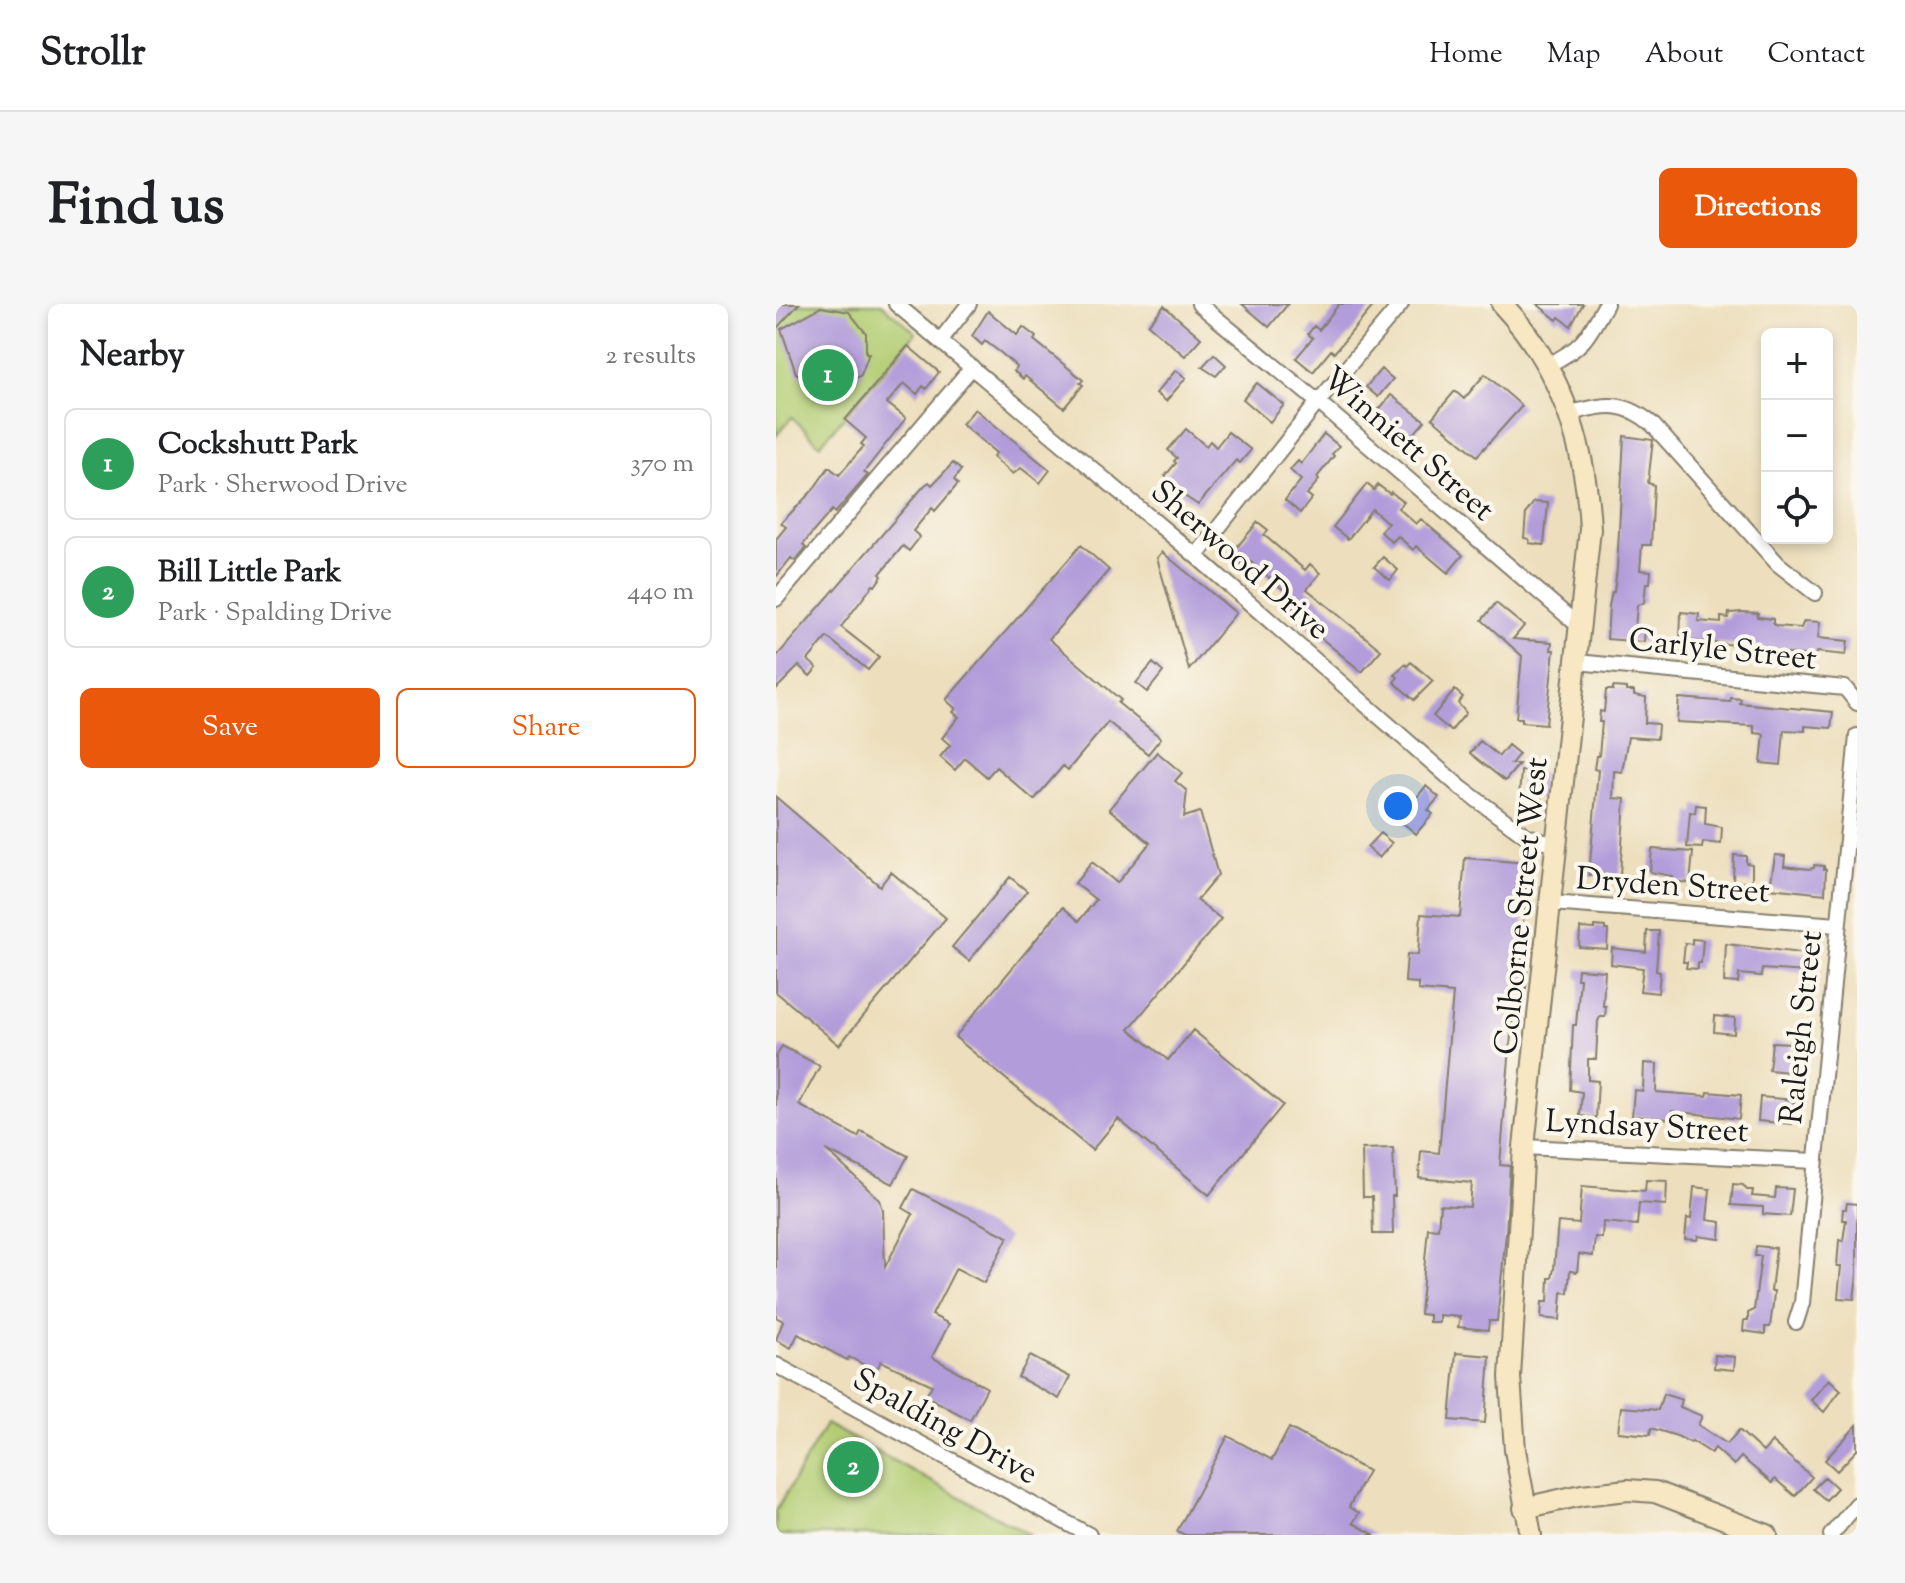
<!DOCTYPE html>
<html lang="en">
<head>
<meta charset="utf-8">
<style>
	:root { --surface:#fff; --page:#f6f6f6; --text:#202124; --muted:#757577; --line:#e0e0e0; --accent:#ea580c }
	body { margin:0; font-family:"Sorts Mill Goudy",serif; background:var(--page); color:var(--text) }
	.controls { position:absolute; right:24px; top:24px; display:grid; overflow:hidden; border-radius:12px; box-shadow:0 4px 12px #0003 }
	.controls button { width:72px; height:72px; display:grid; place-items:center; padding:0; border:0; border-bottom:2px solid var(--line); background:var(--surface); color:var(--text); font:40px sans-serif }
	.you { position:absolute; left:622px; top:502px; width:28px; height:28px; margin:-20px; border:6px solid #fff; border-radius:50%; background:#1a73e8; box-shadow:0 0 0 12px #1a73e833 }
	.badge { display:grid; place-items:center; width:52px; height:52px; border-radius:50%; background:var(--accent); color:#fff; font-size:26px; font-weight:700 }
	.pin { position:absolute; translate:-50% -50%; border:4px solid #fff; box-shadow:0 2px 8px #0006 }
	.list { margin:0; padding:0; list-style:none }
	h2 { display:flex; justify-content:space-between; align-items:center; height:104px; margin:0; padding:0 32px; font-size:34px }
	h2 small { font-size:26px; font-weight:400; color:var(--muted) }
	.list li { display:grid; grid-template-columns:52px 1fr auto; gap:24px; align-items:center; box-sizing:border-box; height:112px; margin:0 16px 16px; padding:0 16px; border:2px solid var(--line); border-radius:12px }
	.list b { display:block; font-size:30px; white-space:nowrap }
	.list p { margin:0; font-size:26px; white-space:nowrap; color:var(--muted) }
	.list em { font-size:26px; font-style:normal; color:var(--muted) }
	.actions { display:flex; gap:16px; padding:24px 32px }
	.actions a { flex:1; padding:18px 0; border:2px solid var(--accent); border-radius:12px; text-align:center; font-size:28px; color:var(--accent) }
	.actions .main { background:var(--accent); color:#fff }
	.icon { flex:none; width:44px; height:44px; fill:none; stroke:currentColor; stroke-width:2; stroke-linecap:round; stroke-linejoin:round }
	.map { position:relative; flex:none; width:1081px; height:1231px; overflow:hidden; border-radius:12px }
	header { display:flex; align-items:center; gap:48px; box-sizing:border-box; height:112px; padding:0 40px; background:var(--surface); border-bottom:2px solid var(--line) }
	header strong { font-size:38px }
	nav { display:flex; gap:44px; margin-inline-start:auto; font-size:28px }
	.intro { display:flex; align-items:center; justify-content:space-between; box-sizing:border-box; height:192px; padding:0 48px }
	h1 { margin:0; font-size:56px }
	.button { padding:20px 36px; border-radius:12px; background:var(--accent); color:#fff; font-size:28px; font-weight:700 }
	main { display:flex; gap:48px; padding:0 48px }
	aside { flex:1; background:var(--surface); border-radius:12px; box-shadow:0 4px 12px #0003 }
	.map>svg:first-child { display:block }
</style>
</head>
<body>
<header>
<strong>Strollr</strong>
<nav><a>Home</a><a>Map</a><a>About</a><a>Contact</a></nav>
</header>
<div class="intro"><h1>Find us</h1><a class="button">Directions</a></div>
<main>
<aside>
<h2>Nearby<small>2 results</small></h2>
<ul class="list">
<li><span class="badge" style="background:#2e9e5b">1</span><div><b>Cockshutt Park</b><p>Park · Sherwood Drive</p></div><em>370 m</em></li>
<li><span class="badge" style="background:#2e9e5b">2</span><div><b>Bill Little Park</b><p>Park · Spalding Drive</p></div><em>440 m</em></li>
</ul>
<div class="actions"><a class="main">Save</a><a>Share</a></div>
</aside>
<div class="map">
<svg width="1081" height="1231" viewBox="0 0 1081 1231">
	<rect width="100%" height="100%" fill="#fbf7ec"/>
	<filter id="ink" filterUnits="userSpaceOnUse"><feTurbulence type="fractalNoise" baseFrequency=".0125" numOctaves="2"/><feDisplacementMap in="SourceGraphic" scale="16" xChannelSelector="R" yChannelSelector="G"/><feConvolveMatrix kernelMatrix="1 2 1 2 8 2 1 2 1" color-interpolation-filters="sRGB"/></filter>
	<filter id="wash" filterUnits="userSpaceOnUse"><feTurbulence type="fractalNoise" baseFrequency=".006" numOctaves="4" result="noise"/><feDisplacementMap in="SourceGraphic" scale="32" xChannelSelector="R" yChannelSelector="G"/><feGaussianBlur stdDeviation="1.8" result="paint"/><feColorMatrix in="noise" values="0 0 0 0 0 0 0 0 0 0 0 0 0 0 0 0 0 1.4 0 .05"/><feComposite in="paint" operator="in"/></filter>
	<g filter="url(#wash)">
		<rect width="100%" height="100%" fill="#eddfbd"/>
		<path fill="#b3cd73" stroke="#687448" stroke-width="2" d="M0,0H105L140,29L44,141L16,113L0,132Z
			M50,1120L254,1231H0V1207Z"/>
		<g id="blocks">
			<path fill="#b29cda" d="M0,0H23L0,25Z
				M466,0H512L493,23Z
				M563,0H599L558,49L555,46L537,68L520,54L537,34L532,30L538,22L543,26Z
				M761,0H807L795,22L783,13L781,16Z
				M388,2L425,34L409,52L372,21Z
				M45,3L73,8L90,29V49H93L85,71L64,83V80L45,83L20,69L5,25Z
				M212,7L241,31L247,23L260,33L258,36L307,76L304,79L307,81L288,104L249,72L247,75L238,67L241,63L225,49L209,37L206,41L196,32Z
				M132,42L163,68L150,85L147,82L141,90L128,79L111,99L130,114L88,168L92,171L59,209L56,206L37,228L27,241L30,244L19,257L15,254L0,273V235L10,223L5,219L36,187L53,163L63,171L88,142L85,140L90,134L69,116Z
				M438,50L450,61L440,72L426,63Z
				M605,65L617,75L602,93L590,83Z
				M400,66L410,74L390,97L380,89Z
				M709,70L746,102L701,152L656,114L679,87L688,95Z
				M481,79L508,101L494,118L467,95Z
				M615,91L649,117L637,131L635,130L631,134L601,108Z
				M199,105L274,166L264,179L245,164L237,170L217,153L220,149L186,120Z
				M410,125L430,142L434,137L440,143L452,128L475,146L464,159L460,156L422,201L398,185L395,181L397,179L389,172L400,159L398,157L401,154L392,146Z
				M548,130L563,142L556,150L558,152L541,173L543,176L531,190L536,194L524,209L509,196L525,176L514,166L522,157L525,160Z
				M848,132L877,136L872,179L878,181L875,241H866L864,266L875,267L874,279H870L868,299L861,301L859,324L869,325L868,338L831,335L833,302L836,288H838L841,265Z
				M177,159L185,166L178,176L182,180L159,207L156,204L137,227L144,233L133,247L127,242L104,270L106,272L99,282L97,281L65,323L103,353L92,366L51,333L32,356L41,364L34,372L23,362L0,385V353L148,182L153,178L156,181Z
				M591,180L598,186L602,181L614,190L615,188L628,198L622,204L640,220L645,215L687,251L672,269L640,242L637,246L622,232L616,238L604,227L612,219L596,205L572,235L557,223Z
				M758,198L772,199L768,241L753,239V235L748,234L750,209Z
				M482,218L492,226L488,231L529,266L534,260L544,269L531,285L605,346L586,368L522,315L525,312L504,295L510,288L469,253L465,259L455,250Z
				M305,241L333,266L273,335L345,396L342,399L385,434L372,450L332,418L292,466L287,462L258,496L220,463L211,473L189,454L179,466L164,453L174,441L166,434L183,413L177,408L180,405L170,396Z
				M386,248L460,309L413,366L381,254Z
				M607,253L622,266L614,276L598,263Z
				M720,299L748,322L737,335L776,338L775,346H778L770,420L746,418V414H740L746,352L706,316Z
				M905,308L923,310L922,317L945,319V313L952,314L953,309L967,308L982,309L981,313L997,315V320L1001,322L1025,324L1028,317L1044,318L1042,334L1072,337L1070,351L1041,348L1038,352L999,349L983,347V343L918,337V341L904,340Z
				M635,358L657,377L638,396L618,378L622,373L619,371L629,360L631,362Z
				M377,359L387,368L371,388L360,379Z
				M837,383L850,384V387H858V391L870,393L869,419L882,420L881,435L852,433L846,468L838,467L837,494L849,495L844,571L837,573L813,571L822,466L818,465L820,452H823L826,418H823L824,407L828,408L830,386H837Z
				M679,386L687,393L682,399L690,409L675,427L657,412Z
				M903,394L954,398L955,394L965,395L964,399L1057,408L1055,424L1029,422V427L1008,426L1005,461L985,459L988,430L978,429V422L901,418Z
				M704,437L723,452L732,441L743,450L735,460H743L729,477L694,449Z
				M381,448L406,469L399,477L411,487L408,513L424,508L442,571L421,596L445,615L353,725L392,756L417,726L507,801L433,891L342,815L316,846L179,733L287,603L303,617L320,596L299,579L316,558L341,579L374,539L333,505Z
				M745,467L767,469L765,495L743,493Z
				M650,482L663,493L652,506L657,510L640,530L627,519L636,509L631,505Z
				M0,493L104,582L115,568L170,614L63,741L0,688Z
				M920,501L930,502L929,520L946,523L945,540L927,538L926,544L911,543L914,508L919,509Z
				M604,529L616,539L603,554L591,543Z
				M876,545L917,548L914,579L896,577V572L874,568Z
				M958,551L970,552V559L976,560V579L957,578Z
				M999,551L1009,552L1008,562L1033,565L1038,564V561L1048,562V565H1050L1049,590L994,584Z
				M689,554L752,559L744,656H752L750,684L739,683L724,861L734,862L730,929L721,1017H713L712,1026L682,1023L684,1013L663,1011V1018H653V1011L644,1010L652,924L662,925L664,901L694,903L696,879L643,874L645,847L663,849L677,689L642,686V679L629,678L631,650L642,651L645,610L684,613Z
				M234,573L251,587L193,657L176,643Z
				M819,622L829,623V626H832L831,645L803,643L804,624L819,625Z
				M871,627H883L880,667L884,668L882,689L864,687L867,664L835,660L836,644L870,648Z
				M916,635L927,636L925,659H922V665L910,664L911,658H907L909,639L916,640Z
				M950,640L1033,650L1031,668L986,665L985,672L963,670L962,679L948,678Z
				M802,665L829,667L827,702H830L829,713H824L822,717L820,755H812V776L822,777L820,814L804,812L806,788L794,786L797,721H800L804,675H801Z
				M939,712L959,714L958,730L938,728Z
				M996,738L1015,739L1013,768L993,766Z
				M6,742L44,762L23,801L82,833L85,827L132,852L117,880L50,846L104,896L107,906L109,963L137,910L127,904L137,885L232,933L208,979L180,964L156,1011L173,1020L156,1053L211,1084L194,1116L150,1092L156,1081L105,1057L100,1067L73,1053L71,1056L22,1030L15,1044L0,1036L7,1017L0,1013V753Z
				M868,759L881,760L880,788L931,792L932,788L965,791L963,815L896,807L895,815L856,812L858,786L867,787Z
				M984,793L1018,796L1016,820L982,817Z
				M617,844L619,892H616L617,930H597L596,893H587L586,845Z
				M870,876L891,877L890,901L863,899L861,921L827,918L826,934L819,933L817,952L803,950L801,968L794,967L792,989L786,988L784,1016L765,1014L766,998H772L773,974H776L778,965L782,918L803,920L806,882L869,887Z
				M957,880L967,881L971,886H977L976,892L999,894L1000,884L1017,885L1014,912L987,910V903L955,901Z
				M918,883L934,885L931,916L945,918L944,935L922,932L921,936L909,935L911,914L915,915Z
				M1071,899L1081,900V970L1078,995L1062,994L1065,962H1061L1063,936L1067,937L1070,916H1066L1067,905H1070Z
				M980,942L1000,944L995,987H998L997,1000L994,1023H989V1030L967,1027L968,1016H972V1009L978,1006L985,952H979Z
				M680,1049L714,1052L709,1119L674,1116Z
				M939,1051L959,1053L958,1066L938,1064Z
				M254,1052L294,1073L283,1095L242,1073Z
				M1053,1075L1065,1086L1048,1108L1035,1096Z
				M887,1090L906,1096L904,1103L926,1112L922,1121L951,1140L963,1126L987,1148L996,1138L1036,1173L1019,1192L999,1175L996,1179L965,1153L958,1161L939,1144L935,1149L916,1137L915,1139L901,1132L875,1124L874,1131L842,1128L845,1103L882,1106Z
				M1081,1121V1146L1061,1167L1049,1156Z
				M513,1124L592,1167L573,1203L583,1209L577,1219L599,1231H409L401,1227L452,1132L496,1156Z
				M1049,1173L1061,1184L1050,1196L1037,1185Z"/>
		</g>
	</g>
	<g filter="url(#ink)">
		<use href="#blocks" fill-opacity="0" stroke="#847e6c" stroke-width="2"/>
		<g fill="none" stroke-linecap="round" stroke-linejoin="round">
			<g stroke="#847e6c" stroke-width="18">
				<path id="minor" d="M120,0L420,252L685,484L749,531L780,541
					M423,0L542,98L804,323
					M164,37L193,0
					M772,61C808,43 811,34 830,0
					M794,109C829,101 846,95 876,120L1002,260L1039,289
					M420,252L542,98L625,0
					M0,295L196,63
					M801,358L1069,384L1081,399
					M775,599L1062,621
					M748,843L1039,857
					M1020,1018L1026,999L1081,432
					M0,1061L313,1231
					M1055,1231L1081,1200"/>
			</g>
			<g stroke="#847e6c" stroke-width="24">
				<path id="secondary" d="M726,0C785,63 810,140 814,225L748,843L734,1073L739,1146L755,1231
					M748,1204L806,1191L852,1186L879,1188L991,1231"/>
			</g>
			<use href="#minor" stroke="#fff" stroke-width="14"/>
			<use href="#secondary" stroke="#f7e8c3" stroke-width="20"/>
		</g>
	</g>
	<g text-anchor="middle" stroke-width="8" stroke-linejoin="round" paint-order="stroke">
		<g font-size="32" fill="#1c1c1c" stroke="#fbf7ec">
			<text transform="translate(633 139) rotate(41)" y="11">Winniett Street</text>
			<text transform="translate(465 255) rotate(41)" y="11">Sherwood Drive</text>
			<text transform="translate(947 344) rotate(6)" y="11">Carlyle Street</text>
			<text transform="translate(897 580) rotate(4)" y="11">Dryden Street</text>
			<text transform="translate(744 602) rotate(-84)" y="11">Colborne Street West</text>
			<text transform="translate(1024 723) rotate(-84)" y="11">Raleigh Street</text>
			<text transform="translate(871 821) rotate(3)" y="11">Lyndsay Street</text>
			<text transform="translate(170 1121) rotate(29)" y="11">Spalding Drive</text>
		</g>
	</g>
</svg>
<div class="controls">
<button>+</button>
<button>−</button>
<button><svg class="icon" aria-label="locate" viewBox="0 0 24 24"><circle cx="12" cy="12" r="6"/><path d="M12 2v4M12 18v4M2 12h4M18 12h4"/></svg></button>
</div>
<div class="you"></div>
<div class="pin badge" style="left:52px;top:71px;background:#2e9e5b">1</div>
<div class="pin badge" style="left:77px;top:1163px;background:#2e9e5b">2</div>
</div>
</main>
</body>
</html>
